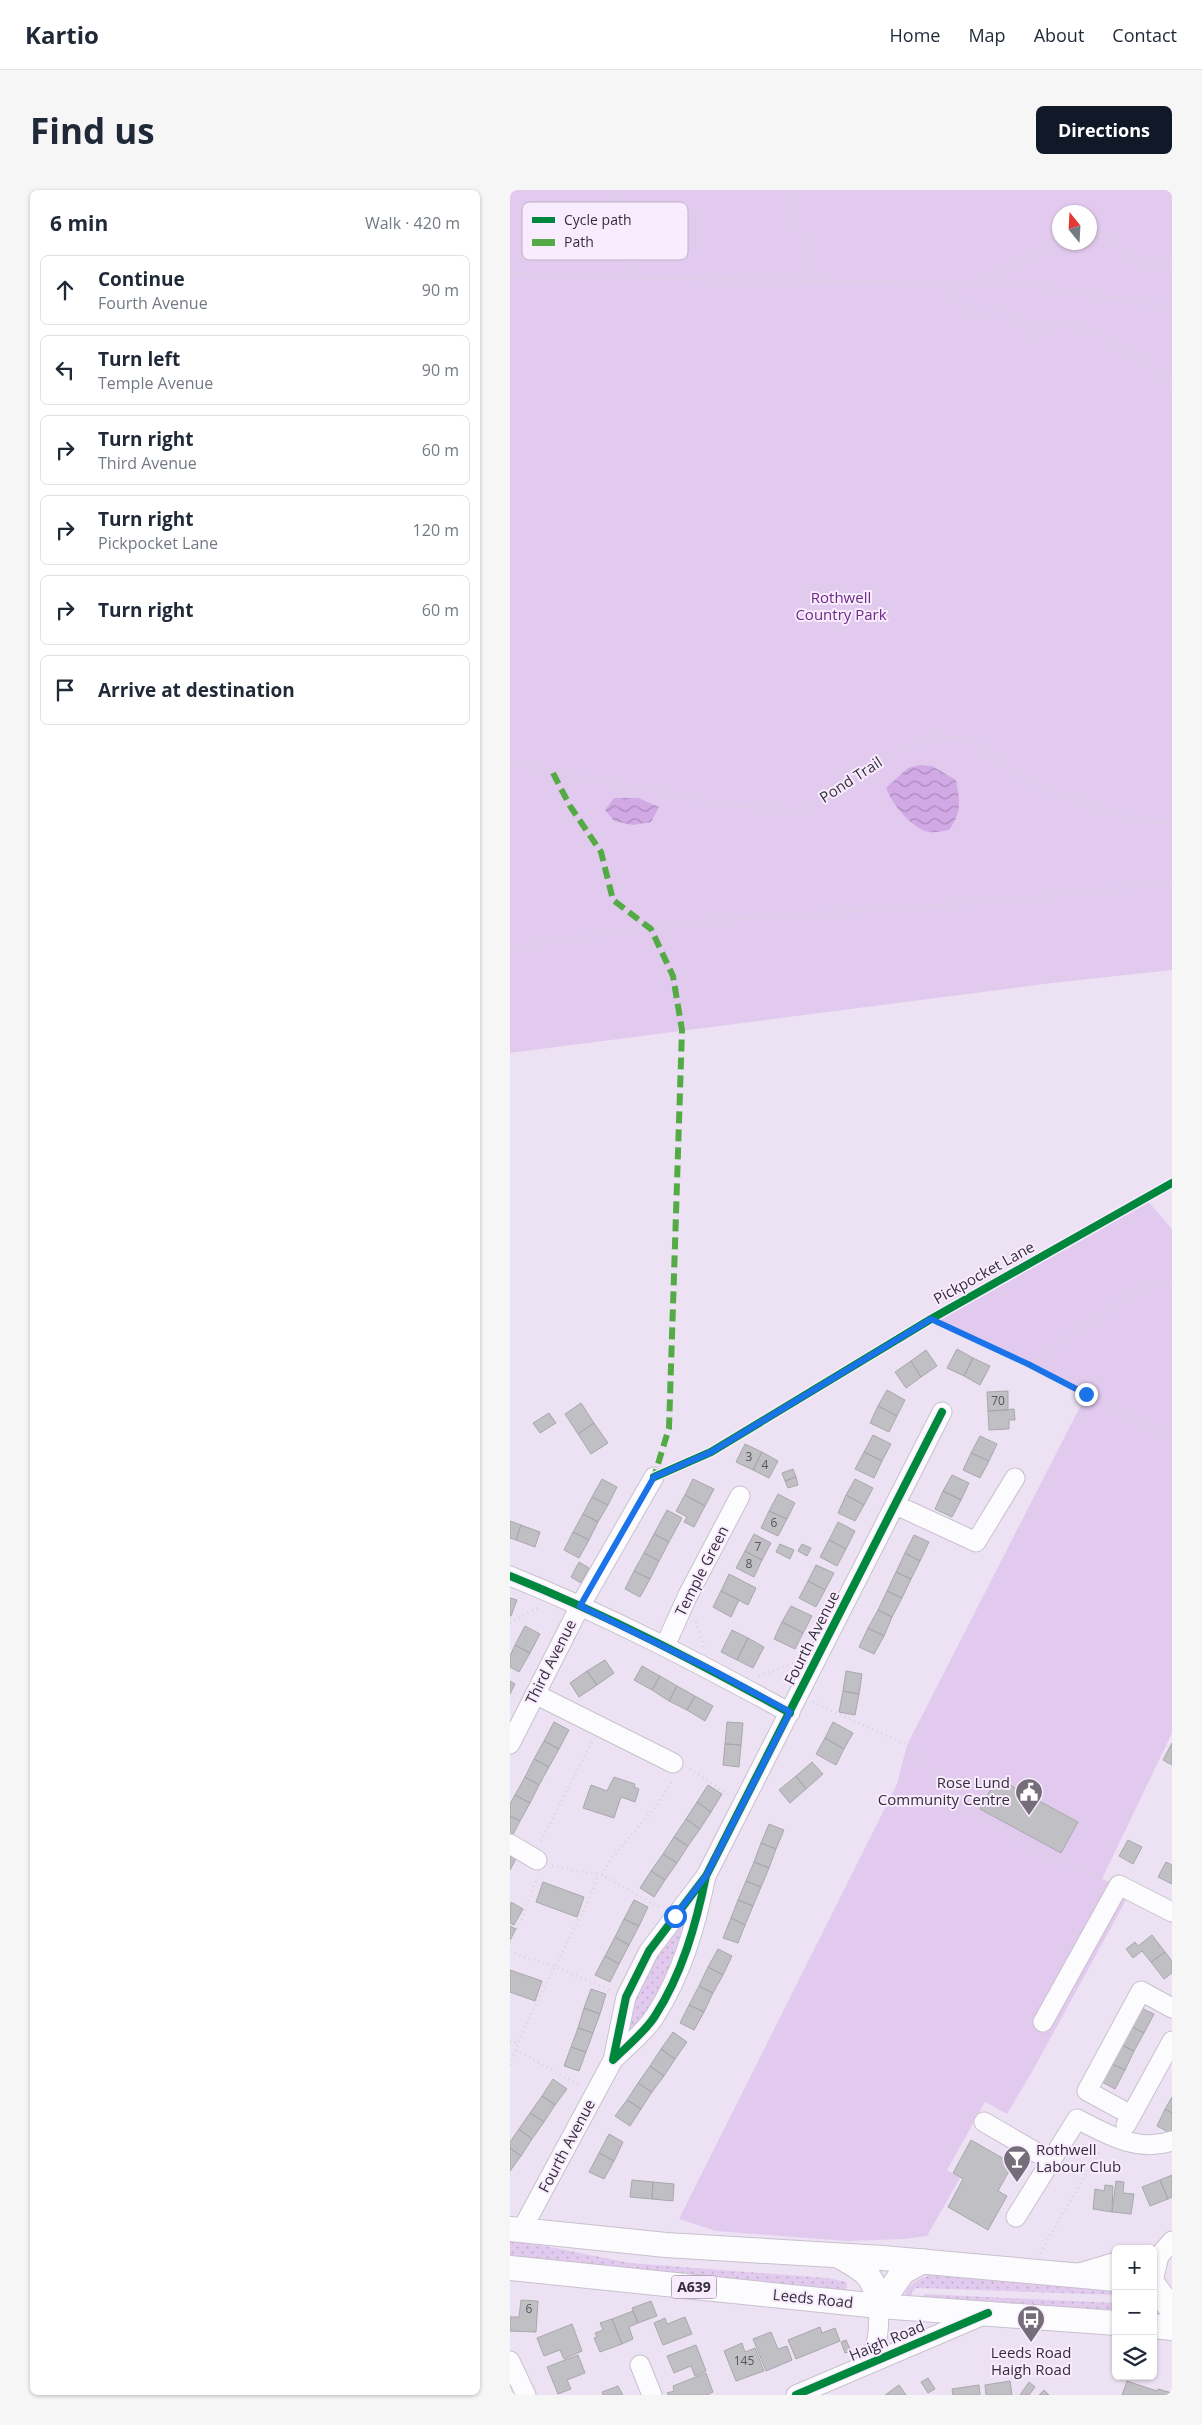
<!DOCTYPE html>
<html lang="en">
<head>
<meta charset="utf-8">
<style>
	:root { --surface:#fff; --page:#f6f6f7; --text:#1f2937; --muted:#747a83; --line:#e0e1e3; --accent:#111827 }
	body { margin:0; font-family:"Open Sans",sans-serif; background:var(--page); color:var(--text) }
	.controls { position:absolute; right:15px; bottom:15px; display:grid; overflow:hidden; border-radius:8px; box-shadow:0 1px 4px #0004 }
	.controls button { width:45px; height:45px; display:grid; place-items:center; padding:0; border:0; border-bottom:1px solid var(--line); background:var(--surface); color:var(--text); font:25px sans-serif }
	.compass { position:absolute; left:542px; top:15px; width:45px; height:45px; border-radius:50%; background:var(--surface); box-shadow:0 1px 4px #0004; rotate:342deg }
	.stop { position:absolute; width:15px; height:15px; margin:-11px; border:4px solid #1a73e8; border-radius:50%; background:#fff }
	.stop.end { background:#1a73e8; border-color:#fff; box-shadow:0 1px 5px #0008 }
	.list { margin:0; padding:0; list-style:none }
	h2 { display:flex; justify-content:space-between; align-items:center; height:65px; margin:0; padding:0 20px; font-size:21px }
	h2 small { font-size:16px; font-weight:400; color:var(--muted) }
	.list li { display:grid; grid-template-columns:32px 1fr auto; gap:15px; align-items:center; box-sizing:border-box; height:70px; margin:0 10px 10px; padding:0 10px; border:1px solid var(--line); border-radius:8px }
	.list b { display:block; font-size:19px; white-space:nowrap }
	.list p { margin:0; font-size:16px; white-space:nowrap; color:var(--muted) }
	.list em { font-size:16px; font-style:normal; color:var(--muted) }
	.icon { flex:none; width:28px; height:28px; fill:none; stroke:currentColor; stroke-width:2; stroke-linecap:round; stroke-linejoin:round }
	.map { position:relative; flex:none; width:662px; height:2205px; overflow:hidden; border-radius:8px }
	header { display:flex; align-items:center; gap:30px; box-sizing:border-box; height:70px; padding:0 25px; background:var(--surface); border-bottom:1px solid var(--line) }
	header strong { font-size:24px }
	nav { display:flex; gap:28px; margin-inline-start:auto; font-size:18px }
	.intro { display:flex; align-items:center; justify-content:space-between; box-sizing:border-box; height:120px; padding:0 30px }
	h1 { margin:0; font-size:35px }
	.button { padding:12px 22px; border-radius:8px; background:var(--accent); color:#fff; font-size:18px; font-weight:700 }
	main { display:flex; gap:30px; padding:0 30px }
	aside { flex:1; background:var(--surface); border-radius:8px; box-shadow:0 1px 4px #0004 }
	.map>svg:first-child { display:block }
</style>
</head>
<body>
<header>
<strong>Kartio</strong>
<nav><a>Home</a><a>Map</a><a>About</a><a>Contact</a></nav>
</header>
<div class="intro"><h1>Find us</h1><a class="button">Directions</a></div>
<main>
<aside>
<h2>6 min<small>Walk · 420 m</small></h2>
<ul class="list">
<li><svg class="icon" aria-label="ahead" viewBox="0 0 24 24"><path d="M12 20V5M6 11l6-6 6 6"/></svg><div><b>Continue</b><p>Fourth Avenue</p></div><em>90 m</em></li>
<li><svg class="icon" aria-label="left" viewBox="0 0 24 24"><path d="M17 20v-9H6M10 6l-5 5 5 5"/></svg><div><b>Turn left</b><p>Temple Avenue</p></div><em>90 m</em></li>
<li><svg class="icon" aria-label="right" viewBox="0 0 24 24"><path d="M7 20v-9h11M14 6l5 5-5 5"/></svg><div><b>Turn right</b><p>Third Avenue</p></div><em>60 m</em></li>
<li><svg class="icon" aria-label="right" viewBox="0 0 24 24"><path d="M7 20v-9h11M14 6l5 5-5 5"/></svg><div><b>Turn right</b><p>Pickpocket Lane</p></div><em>120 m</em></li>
<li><svg class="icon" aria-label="right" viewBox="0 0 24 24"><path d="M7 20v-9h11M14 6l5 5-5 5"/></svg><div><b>Turn right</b></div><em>60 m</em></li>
<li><svg class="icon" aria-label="arrive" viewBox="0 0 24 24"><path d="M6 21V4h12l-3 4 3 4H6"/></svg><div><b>Arrive at destination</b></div></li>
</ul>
</aside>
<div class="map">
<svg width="662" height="2205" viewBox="0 0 662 2205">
	<defs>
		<pattern id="grass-dots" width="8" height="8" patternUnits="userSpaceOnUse" patternTransform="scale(1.25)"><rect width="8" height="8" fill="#e2caef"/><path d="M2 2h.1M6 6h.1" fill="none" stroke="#c2aece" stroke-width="1.8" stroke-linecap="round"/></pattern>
		<pattern id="water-waves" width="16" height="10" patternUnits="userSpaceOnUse" patternTransform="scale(1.25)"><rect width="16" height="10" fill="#d1a9e5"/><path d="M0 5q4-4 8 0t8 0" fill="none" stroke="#aa8abb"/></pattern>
	</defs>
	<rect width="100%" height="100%" fill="#ede2f3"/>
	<path fill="url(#grass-dots)" d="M176,1727L178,1728L177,1737L139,1825L118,1845L124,1808L147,1760Z
		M0,2049L120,2073L317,2088L337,2092L336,2102L0,2066Z
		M421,2084L606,2100V2105L406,2098L402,2102L401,2108H394C395,2095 411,2088 421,2084Z
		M414,2104L606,2113V2120L413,2110Z"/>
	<path fill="#e2caef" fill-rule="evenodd" d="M0,0H662V780L542,793L0,863ZM550,22H580V52H550Z
		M635,1008L662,1039V1543L592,1689L621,1701L523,1880L497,1924L475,1912L437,1980L450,1988L417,2046L394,2049L338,2051L206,2041L169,2029L387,1594L397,1555L576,1205L518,1174L421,1129L536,1066Z"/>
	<path fill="url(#water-waves)" d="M410,575L422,576L446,590C450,611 452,622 439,640C433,641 425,643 419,642C402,639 382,614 376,598L398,578Z
		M104,608H128L149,617L141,632L123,635L104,631L95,620Z"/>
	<path fill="#c0c0c4" stroke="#a8a8ac" d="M447,1159L463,1168L454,1186L437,1178Z
		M416,1160L427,1176L411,1187L401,1171Z
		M463,1168L480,1176L470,1195L454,1186Z
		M401,1171L411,1187L396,1198L385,1182Z
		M377,1200L395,1210L387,1226L368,1216Z
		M498,1201V1220L478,1221L477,1202Z
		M71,1213L84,1233L68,1244L55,1224Z
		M368,1216L387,1226L379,1242L360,1233Z
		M504,1219L505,1230H499V1239L479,1240L478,1221Z
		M39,1223L46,1233L30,1243L23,1233Z
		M84,1233L98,1253L81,1264L68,1244Z
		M363,1245L381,1254L372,1271L354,1262Z
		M470,1246L487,1254L479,1271L461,1263Z
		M235,1254L252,1262L243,1280L226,1272Z
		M252,1262L268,1271L259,1288L243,1280Z
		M354,1262L372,1271L364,1288L345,1279Z
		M461,1263L479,1271L470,1288L453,1280Z
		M283,1279L286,1287L275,1291L272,1283Z
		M442,1285L459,1293L451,1310L433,1301Z
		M286,1287L288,1295L278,1298L275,1291Z
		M92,1289L107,1297L98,1315L82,1307Z
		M183,1289L204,1299L195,1316L175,1305Z
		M345,1289L363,1298L354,1315L336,1305Z
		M433,1301L451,1310L442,1327L425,1319Z
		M268,1304L285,1313L277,1329L259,1321Z
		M175,1305L195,1316L184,1337L174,1332L177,1327L166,1321Z
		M336,1305L354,1315L345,1331L328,1323Z
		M82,1307L98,1315L88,1332L73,1324Z
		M157,1320L172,1328L159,1352L144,1344Z
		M259,1321L277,1329L268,1346L251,1338Z
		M73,1324L88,1332L79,1350L63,1342Z
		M0,1331L11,1335L6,1350L0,1348Z
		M328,1332L345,1341L336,1359L319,1350Z
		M11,1335L30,1342L25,1357L6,1350Z
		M63,1342L79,1350L69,1368L54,1360Z
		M144,1344L159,1352L149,1371L134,1363Z
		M244,1344L261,1353L252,1370L235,1361Z
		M404,1345L419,1352L410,1371L395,1363Z
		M319,1350L336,1359L327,1376L310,1367Z
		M270,1354L284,1360L280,1369L266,1362Z
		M292,1354L301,1358L297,1366L288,1361Z
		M235,1361L252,1370L244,1387L226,1378Z
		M134,1363L149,1371L140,1389L124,1381Z
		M395,1363L410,1371L401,1389L386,1382Z
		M69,1372L79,1378L71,1393L61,1387Z
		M306,1375L324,1383L315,1400L298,1391Z
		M124,1381L140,1389L130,1407L115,1399Z
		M386,1382L401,1389L392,1408L377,1401Z
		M219,1384L246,1398L238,1415L211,1401Z
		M298,1391L315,1400L306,1417L289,1408Z
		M211,1401L229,1410L221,1427L203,1417Z
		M377,1401L392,1408L382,1427L368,1420Z
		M0,1408L7,1410L1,1426H0Z
		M281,1416L302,1426L293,1443L272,1432Z
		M368,1420L382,1427L374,1446L358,1438Z
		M272,1432L293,1443L285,1459L264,1449Z
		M15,1436L30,1444L20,1463L5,1455Z
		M358,1438L374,1446L364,1464L349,1457Z
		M222,1440L238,1448L227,1470L211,1462Z
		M238,1448L254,1457L243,1478L227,1470Z
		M5,1455L20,1463L9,1482L0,1477V1466Z
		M95,1470L104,1483L87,1495L77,1481Z
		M132,1476L150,1486L142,1500L124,1490Z
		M77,1481L87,1495L69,1507L60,1493Z
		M336,1481L352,1484L349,1504L333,1501Z
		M150,1486L167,1496L159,1511L142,1500Z
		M0,1491L5,1494L0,1504Z
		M167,1496L185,1506L177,1520L159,1511Z
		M333,1501L349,1504L345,1525L329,1522Z
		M185,1506L203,1516L195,1531L177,1520Z
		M44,1532L59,1540L49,1559L34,1551Z
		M217,1532L233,1533L231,1555L215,1554Z
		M323,1532L343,1543L334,1559L315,1548Z
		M315,1548L334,1559L326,1575L306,1564Z
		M34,1551L49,1559L39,1577L24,1569Z
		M662,1553V1575L653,1570Z
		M215,1554L231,1555L229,1577L213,1575Z
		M24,1569L39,1577L29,1595L15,1587Z
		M302,1572L313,1584L296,1599L286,1586Z
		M286,1586L296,1599L280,1613L269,1600Z
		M15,1587L29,1595L20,1613L5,1605Z
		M104,1587L125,1594L124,1597L129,1599L125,1612L111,1607L104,1628L73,1618L81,1595L97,1601Z
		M487,1588L568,1632L551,1663L470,1619Z
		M198,1595L212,1604L201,1622L187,1612Z
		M5,1605L20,1613L10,1631L0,1626V1614Z
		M187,1612L201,1622L190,1639L176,1629Z
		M0,1626L10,1631L0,1650Z
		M176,1629L190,1639L178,1656L164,1647Z
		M259,1634L274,1640L266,1659L251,1653Z
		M164,1647L178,1656L167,1673L153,1664Z
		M618,1650L632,1657L623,1674L609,1666Z
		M251,1653L266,1659L259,1678L244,1672Z
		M0,1663L7,1667L0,1680Z
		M153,1664L167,1673L155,1690L141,1681Z
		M244,1672L259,1678L251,1697L236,1691Z
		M656,1672L662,1675V1694L648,1687Z
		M141,1681L155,1690L144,1707L130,1698Z
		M236,1691L251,1697L243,1716L228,1710Z
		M33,1692L74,1707L67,1727L26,1712Z
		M124,1710L138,1717L129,1736L114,1729Z
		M228,1710L243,1716L235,1735L221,1728Z
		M1,1712L13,1719L4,1735L0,1733Z
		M221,1728L235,1735L228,1753L213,1748Z
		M114,1729L129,1736L119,1755L105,1747Z
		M0,1736L6,1739L0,1750Z
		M642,1745L655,1762L641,1772L632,1761L623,1768L616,1759L625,1752L628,1756Z
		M105,1747L119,1755L109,1774L95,1766Z
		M208,1759L222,1766L213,1785L198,1777Z
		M655,1762L662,1771V1783L654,1789L641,1772Z
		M95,1766L109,1774L100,1792L85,1785Z
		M198,1777L213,1785L203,1803L189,1796Z
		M0,1780L32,1791L25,1811L0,1802Z
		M189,1796L203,1803L194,1822L179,1815Z
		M81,1799L96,1804L90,1824L74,1818Z
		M179,1815L194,1822L184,1840L170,1833Z
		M629,1817L644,1824L634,1843L619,1835Z
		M74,1818L90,1824L83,1843L68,1838Z
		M619,1835L634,1843L624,1861L610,1854Z
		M68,1838L83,1843L76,1862L61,1857Z
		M163,1842L177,1852L165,1869L151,1859Z
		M610,1854L624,1861L615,1880L600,1873Z
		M61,1857L76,1862L69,1881L54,1876Z
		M151,1859L165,1869L154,1886L140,1876Z
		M600,1873L615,1880L605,1899L590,1891Z
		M140,1876L154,1886L142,1902L128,1893Z
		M43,1889L57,1899L45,1915L32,1906Z
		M128,1893L142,1902L131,1919L117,1910Z
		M32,1906L45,1915L34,1932L20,1923Z
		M662,1907V1923L655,1919Z
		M117,1910L131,1919L120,1936L105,1926Z
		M655,1919L662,1923V1944L647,1936Z
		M20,1923L34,1932L22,1949L9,1939Z
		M9,1939L22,1949L11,1966L0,1958V1952Z
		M99,1944L113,1952L104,1971L89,1963Z
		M461,1950L503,1974L488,2001L497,2006L478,2040L438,2017L453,1989L443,1983Z
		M0,1958L11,1966L0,1981Z
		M89,1963L104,1971L94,1989L79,1982Z
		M662,1985V2007L658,2009L650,1990Z
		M122,1990L143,1992L142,2009L120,2007Z
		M650,1990L658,2009L640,2016L632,1997Z
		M606,1991L614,1992L613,2003L624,2004L621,2024L602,2022Z
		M143,1992L164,1994L163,2011L142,2009Z
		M595,1995L603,1996L602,2022L583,2019L585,1999L594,2001Z
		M11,2110L28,2111L26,2142L0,2141V2127H9Z
		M141,2111L147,2126L128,2133L122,2118Z
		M123,2121L128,2133L119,2137L123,2149L112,2154L102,2129Z
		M175,2127L182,2144L153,2155L144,2133L155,2128L157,2134Z
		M102,2129L112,2154L90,2162L84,2148L87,2147L85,2143L93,2140L90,2133Z
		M62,2134L72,2161L54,2169L50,2160L34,2166L27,2148Z
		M310,2137L312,2143L325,2138L330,2151L286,2169L278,2150Z
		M261,2142L268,2159L277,2156L282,2170L256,2181L243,2149Z
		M336,2150L341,2161L335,2163L331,2152Z
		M232,2153L235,2162L245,2158L254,2181L226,2191L214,2161Z
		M186,2155L196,2181L185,2186L181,2176L164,2183L157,2166Z
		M68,2165L75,2183L57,2190L61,2199L48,2204L37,2177Z
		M196,2183L203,2202L197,2205H158L157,2203L164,2201L163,2196Z
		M418,2188L425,2199L418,2203L411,2192Z
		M500,2191L502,2205H476L475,2195Z
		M617,2191L647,2201L648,2199L662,2203V2205H612Z
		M519,2192L525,2197L519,2205H510Z
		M389,2195L396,2205H375Z
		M469,2195L470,2205H443L442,2199Z
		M108,2196L113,2205H93L92,2202Z
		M534,2200L539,2205H529Z"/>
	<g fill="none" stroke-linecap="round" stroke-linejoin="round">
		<g stroke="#c9c1ce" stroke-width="21">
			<path id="minor" d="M386,1315L466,1352L505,1288
				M0,1386C97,1425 189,1473 280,1523
				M155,1456L178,1405L230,1306
				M25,1504L163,1573
				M0,1554L70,1416L144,1287
				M0,1654L27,1670
				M196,1686C186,1735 172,1784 145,1826C135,1842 116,1857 103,1870L116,1807L139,1761L196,1686L432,1222
				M533,1832L609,1695L662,1722
				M621,1925L577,1901L631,1801L662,1818
				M474,1932L541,1971
				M616,1935L662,1851
				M506,2027L567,1929C597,1944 627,1963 662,1951
				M11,2041L103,1870
				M569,2083L606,2072
				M643,2091L649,2066L662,2051
				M0,2171L16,2205
				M130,2175L142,2205
				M352,2177C371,2156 368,2143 369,2116
				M286,2205L476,2124"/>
		</g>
		<g stroke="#c9c1ce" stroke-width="26">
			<path id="major" d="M0,2039L156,2055L373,2068L606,2089
				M329,2066C355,2081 364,2084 369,2116
				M0,2078L369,2116L606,2133
				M643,2094L662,2120
				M369,2116L393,2082L413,2071
				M643,2136L662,2138"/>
		</g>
		<path stroke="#d8d5da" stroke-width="3" stroke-dasharray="1 4" stroke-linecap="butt" d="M98,0L128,88
			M276,0L307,91
			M0,2L3,0
			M552,52L578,56L590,43L641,81L652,72L662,75
			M0,82L54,87L510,94L662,117
			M438,93L460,126L496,120L528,148L539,133C585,133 627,166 662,194
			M468,93L550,52
			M0,573L223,616L295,620L363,573L423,545L466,551L499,580L541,601L626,631L662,633
			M0,757L195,731L506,710L662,692
			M421,1129L518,1174L662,1250
			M518,1174L628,1101L651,1093L662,1096
			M186,1432L194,1457
			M0,1433L29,1417
			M249,1486L285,1473
			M303,1512L397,1555L453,1618L553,1673H560L593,1690
			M180,1579L218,1604
			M31,1651L82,1552
			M42,1676L92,1685L151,1718
			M92,1685L100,1670L148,1614L163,1590
			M0,1752L13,1727L27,1687
			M0,1762L45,1777L100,1800
			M0,1851L8,1853
			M6,1860L70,1896
			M0,1875L14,1838L78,1711L88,1685
			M530,2063L590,1960"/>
		<use href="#minor" stroke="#fcfbfd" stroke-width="19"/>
		<use href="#major" stroke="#fcfbfd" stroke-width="24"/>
		<path stroke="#54ab46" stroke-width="6" stroke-dasharray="12 6" stroke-linecap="butt" d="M43,583L60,616L91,662L103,710L141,739L163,786L172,840L159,1238L144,1287"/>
		<g stroke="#f8ecfe" stroke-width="11">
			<path id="cycleway" d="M144,1287L201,1262L421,1129L662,993
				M0,1386C97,1425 189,1473 280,1523
				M196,1686C186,1735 172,1784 145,1826C135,1842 116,1857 103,1870L116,1807L139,1761L196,1686L432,1222
				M286,2205L478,2123"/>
		</g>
		<use href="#cycleway" stroke="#00873e" stroke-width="8"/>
	</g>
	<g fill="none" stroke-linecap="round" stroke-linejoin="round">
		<path stroke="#1a73e8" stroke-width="6" d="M165,1726L196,1686L280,1522L200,1479L70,1416L144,1287L201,1262L421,1129L518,1174L576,1204"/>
	</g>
	<defs>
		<g id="civic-pin" transform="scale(1.4375)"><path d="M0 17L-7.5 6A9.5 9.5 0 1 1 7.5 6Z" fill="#756d7a" stroke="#f8ecfe"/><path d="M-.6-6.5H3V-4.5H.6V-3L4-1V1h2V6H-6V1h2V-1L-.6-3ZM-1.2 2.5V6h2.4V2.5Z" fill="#fff"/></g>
		<g id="bar-pin" transform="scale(1.4375)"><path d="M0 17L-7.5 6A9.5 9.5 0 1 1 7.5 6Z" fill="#756d7a" stroke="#f8ecfe"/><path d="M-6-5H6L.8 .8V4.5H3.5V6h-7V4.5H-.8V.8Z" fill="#fff"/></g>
		<g id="bus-pin" transform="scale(1.4375)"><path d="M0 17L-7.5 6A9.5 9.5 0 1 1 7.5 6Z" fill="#756d7a" stroke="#f8ecfe"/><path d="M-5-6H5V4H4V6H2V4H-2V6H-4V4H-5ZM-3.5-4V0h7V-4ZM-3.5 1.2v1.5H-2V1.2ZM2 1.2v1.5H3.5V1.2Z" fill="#fff"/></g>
	</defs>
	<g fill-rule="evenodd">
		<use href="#civic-pin" x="519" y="1602"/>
		<use href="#bar-pin" x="507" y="1969"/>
		<use href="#bus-pin" x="521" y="2129"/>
	</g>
	<g text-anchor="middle" stroke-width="4" stroke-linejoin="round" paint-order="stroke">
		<g font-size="12" fill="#58525c">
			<text x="488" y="1215">70</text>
			<text x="239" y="1271">3</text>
			<text x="255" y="1279">4</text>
			<text x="264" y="1337">6</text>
			<text x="248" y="1361">7</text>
			<text x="239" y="1378">8</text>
			<text x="19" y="2123">6</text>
			<text x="234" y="2175">145</text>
		</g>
		<rect fill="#f8ecfe" stroke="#706774" stroke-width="1" x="161.5" y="2085.5" width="45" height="23" rx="4"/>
		<g font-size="14" font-weight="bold" fill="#352e39">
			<text x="184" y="2102">A639</text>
		</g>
		<g font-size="15" fill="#6b2a86" stroke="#f8ecfe">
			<text x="331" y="413">Rothwell<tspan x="331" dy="17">Country Park</tspan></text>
		</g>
		<g font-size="15" fill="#352e39" stroke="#f8ecfe">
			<text transform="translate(341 590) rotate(-33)" y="5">Pond Trail</text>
			<text transform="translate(474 1083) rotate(-29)" y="5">Pickpocket Lane</text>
			<text transform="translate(192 1381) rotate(-63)" y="5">Temple Green</text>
			<text transform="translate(302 1448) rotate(-63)" y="5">Fourth Avenue</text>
			<text transform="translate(41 1472) rotate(-63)" y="5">Third Avenue</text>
			<text transform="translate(57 1956) rotate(-62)" y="5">Fourth Avenue</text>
			<text transform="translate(303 2109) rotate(6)" y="5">Leeds Road</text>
			<text transform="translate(377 2151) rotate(-23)" y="5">Haigh Road</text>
		</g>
		<g font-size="15" fill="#352e39" stroke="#f8ecfe" text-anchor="end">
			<text x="500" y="1598">Rose Lund<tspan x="500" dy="17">Community Centre</tspan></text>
			<text x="526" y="1965" text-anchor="start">Rothwell<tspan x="526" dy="17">Labour Club</tspan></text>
			<text x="521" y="2168" text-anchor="middle">Leeds Road<tspan x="521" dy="17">Haigh Road</tspan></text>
		</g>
	</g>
	<rect x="12" y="12" width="166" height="58" rx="8" fill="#f8ecfe" stroke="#beb3c3" stroke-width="1"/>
	<rect x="22" y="27" width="23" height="6" fill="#00873e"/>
	<rect x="22" y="49" width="23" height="7" fill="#54ab46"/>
	<g font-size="14" fill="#352e39">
		<text x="54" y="35">Cycle path</text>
		<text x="54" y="57">Path</text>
	</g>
</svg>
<div class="controls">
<button>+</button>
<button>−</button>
<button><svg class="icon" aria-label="layers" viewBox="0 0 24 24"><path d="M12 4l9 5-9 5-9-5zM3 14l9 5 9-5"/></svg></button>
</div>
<svg class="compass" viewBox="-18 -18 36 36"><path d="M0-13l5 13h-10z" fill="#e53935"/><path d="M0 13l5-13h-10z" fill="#747a83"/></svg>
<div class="stop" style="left:165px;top:1726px"></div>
<div class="stop end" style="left:576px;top:1204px"></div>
</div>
</main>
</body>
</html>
